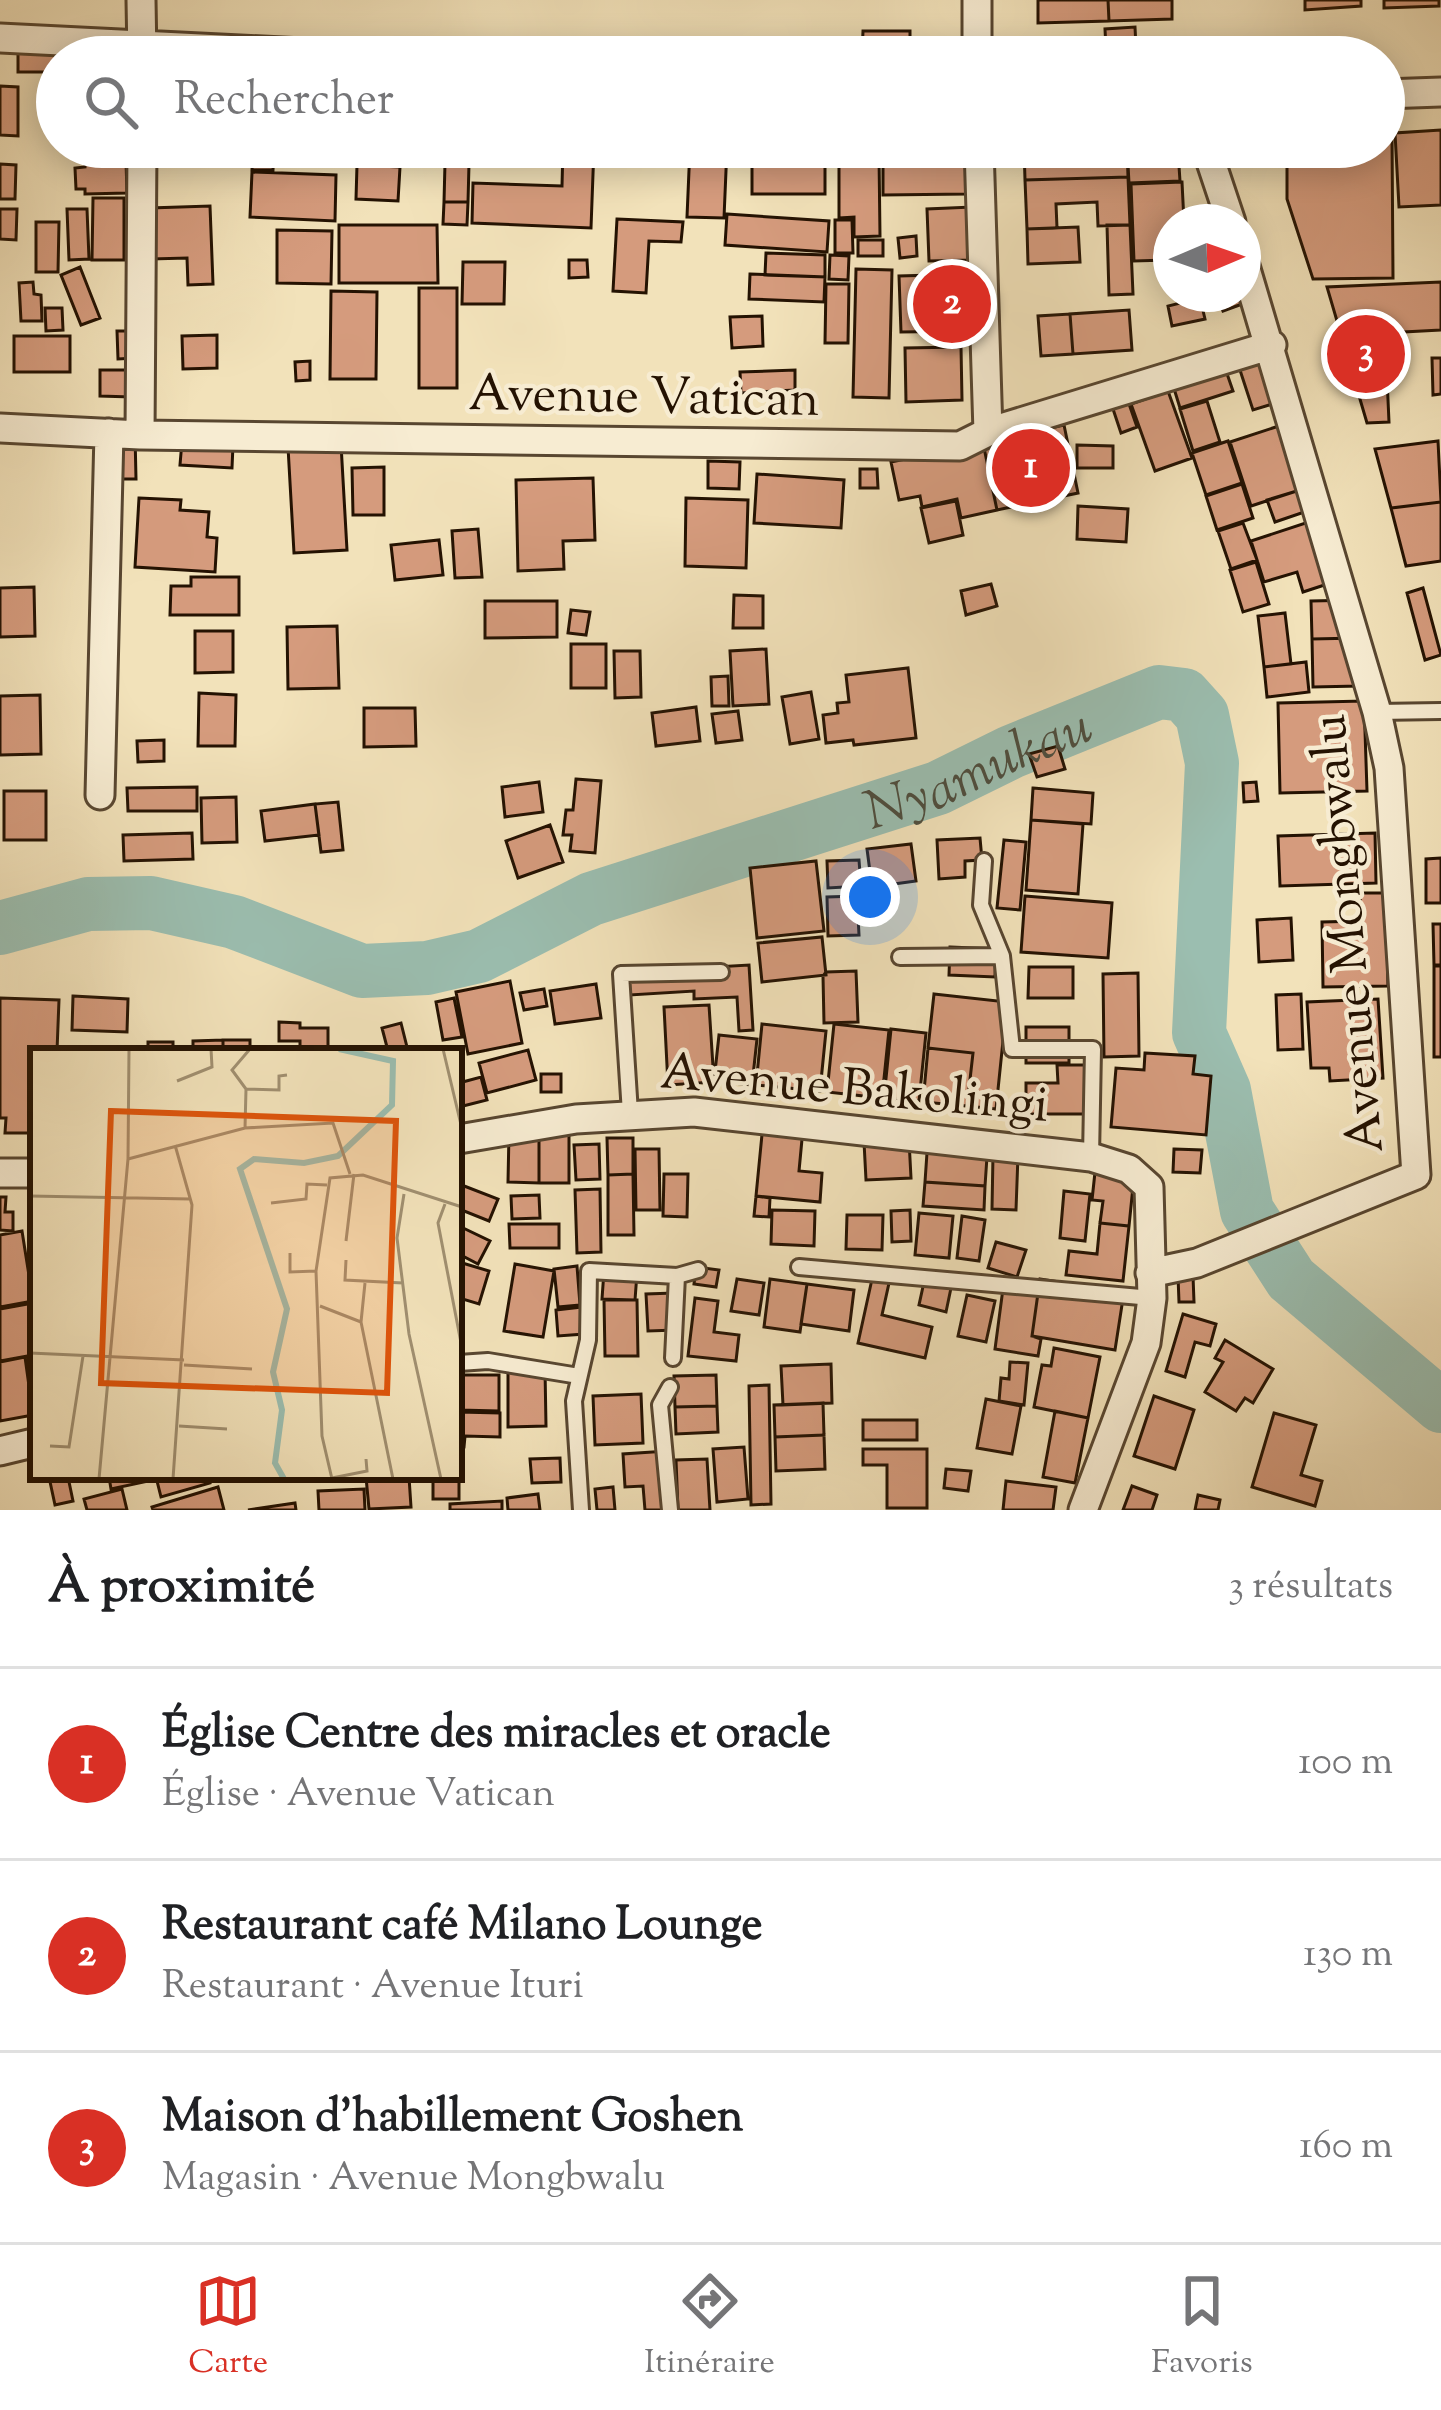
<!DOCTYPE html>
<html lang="fr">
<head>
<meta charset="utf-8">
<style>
	:root { --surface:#fff; --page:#f2f2f2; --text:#202124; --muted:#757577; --line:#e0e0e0; --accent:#d93025 }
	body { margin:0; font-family:"Sorts Mill Goudy",serif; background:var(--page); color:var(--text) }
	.compass { position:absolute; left:1153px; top:204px; width:108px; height:108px; border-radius:50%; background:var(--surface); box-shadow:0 6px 30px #0003; rotate:88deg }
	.you { position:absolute; left:870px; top:897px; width:42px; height:42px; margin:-30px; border:9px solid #fff; border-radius:50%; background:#1a73e8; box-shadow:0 0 0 18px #1a73e833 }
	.badge { display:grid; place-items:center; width:78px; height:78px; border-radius:50%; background:var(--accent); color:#fff; font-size:39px; font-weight:700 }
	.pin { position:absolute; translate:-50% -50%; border:6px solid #fff; box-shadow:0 3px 12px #0006 }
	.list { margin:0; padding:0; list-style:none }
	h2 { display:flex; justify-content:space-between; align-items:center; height:156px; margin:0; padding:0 48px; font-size:51px }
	h2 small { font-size:39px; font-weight:400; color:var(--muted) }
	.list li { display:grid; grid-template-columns:78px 1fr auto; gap:36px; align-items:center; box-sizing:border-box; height:192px; padding:0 48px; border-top:3px solid var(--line) }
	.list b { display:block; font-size:45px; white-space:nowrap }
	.list p { margin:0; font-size:39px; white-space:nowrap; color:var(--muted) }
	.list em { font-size:39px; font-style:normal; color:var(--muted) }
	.icon { flex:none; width:66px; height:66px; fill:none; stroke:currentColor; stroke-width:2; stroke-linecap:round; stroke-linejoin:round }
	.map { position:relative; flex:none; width:1441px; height:1510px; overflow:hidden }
	.search { position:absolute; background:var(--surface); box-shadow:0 6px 30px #0003; left:36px; right:36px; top:36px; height:132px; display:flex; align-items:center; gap:30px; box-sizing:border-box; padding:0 42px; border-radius:66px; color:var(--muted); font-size:45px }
	.sheet { height:732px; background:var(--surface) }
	nav { display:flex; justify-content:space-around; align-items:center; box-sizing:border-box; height:168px; border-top:3px solid var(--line); background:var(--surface); font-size:33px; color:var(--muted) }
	nav a { display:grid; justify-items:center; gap:6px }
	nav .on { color:var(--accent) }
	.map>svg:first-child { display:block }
</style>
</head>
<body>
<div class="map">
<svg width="1441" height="1510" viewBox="0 0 1441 1510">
	<rect width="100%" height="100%" fill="#f2e2ba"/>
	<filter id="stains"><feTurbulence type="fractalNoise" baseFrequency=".00167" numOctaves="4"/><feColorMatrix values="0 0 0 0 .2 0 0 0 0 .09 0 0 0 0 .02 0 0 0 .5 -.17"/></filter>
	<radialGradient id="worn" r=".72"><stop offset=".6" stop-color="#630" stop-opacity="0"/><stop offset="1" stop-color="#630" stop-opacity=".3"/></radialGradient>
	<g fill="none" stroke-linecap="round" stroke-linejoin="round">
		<path stroke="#9bbeb0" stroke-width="54" id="s1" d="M0,928L88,904L151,903L234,922L362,971L427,968L479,956L591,899L938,788L1011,752L1159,692L1184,695L1202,715L1212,763L1199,1033L1224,1090L1247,1211L1291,1279L1441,1406"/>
	</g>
	<path fill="#d59b7d" stroke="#241202" stroke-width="3" d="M1038,0H1108L1109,21L1038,23Z
		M1108,0H1172V19L1109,21Z
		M1305,0H1361V6L1305,10Z
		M1384,0H1439V6L1384,8Z
		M1135,27L1136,47L1106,49L1105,29Z
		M863,31H910V57L862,56Z
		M18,44L133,57H57V90H52V72H18Z
		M0,86L18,87V136L0,135Z
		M1441,130V205L1399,207L1395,133Z
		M1384,135H1392L1393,278L1313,279L1287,199V147H1384Z
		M182,147H212L213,163L182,164Z
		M253,147H274L273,170H252Z
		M399,147H422V162L398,161Z
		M445,147H469V164L445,163Z
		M563,147H594L591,228L472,223L473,183L562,186Z
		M690,147H727L724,218L687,217Z
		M752,147H825V194H752Z
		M883,147H986L967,194L883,195Z
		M1024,147H1127L1128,177L1025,180Z
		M1127,147H1212L1213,165L1179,166L1180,181L1129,183Z
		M879,155L880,236L854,237V217L839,218V156Z
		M126,161L127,193L85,194V189H76L75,168L85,167V162Z
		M445,163L469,164L468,202H444Z
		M0,164L16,165L15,199H0Z
		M357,165L400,167L398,201L356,199Z
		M252,172L336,175L335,221L250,217Z
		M1128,177L1130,225L1098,226L1097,202L1056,204L1057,228L1027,229L1025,180Z
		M1182,182L1184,222H1171L1167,260L1134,261L1131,184Z
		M93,198H124V260H92Z
		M1226,199L1235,222H1188L1186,214Z
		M444,202H468L467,225L443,224Z
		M210,206L213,284L188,285L187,258L151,259L150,208Z
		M972,207L974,260L929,261L927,209Z
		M0,209H17L16,240L0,239Z
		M67,209H87L89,259L69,260Z
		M727,214L829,221L827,252L725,245Z
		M617,219L683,222L681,242L649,241L646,293L613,291Z
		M835,220H852L853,253H835Z
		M36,222H59L58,272H36Z
		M339,225H437L438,283H339Z
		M1107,225H1130L1133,294L1109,295Z
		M1078,227L1080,262L1028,264L1027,229Z
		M277,230L332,231L331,284L277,283Z
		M916,236L917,256L900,258L898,238Z
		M858,240H883V256H858Z
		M1243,243L1264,296L1223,311L1216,294H1243Z
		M766,253L825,255V277L765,275Z
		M830,255L849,256L848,280L829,279Z
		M569,260H587L588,277L569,278Z
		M463,262H505L504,304H462Z
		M80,267L100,318L81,325L61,275Z
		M856,269L892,270L889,398L853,397Z
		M750,274L825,277L824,302L749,299Z
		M971,274L972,331L901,332L899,276Z
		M33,282L34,294L41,295L42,321H21L19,283Z
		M1441,282V330L1385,333L1389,422L1367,423L1327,287Z
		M826,284H849L848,343H825Z
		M419,288H457V388H419Z
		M331,291L377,292L376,379H330Z
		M1200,298L1205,319L1172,326L1168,306Z
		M45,308H62L63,330L46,331Z
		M1129,310L1132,350L1073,354L1070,314Z
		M1070,314L1073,354L1041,356L1038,316Z
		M762,316L763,346L732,348L730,317Z
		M117,331H135L136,358L118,359Z
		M217,335V368L183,369L182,336Z
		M14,336H70V372H14Z
		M961,347L962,400L906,402L905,348Z
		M1277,352L1292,398L1253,410L1238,364Z
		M1432,358H1441V394L1433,395Z
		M310,361V380L296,381L295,362Z
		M1224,365L1233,391L1180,408L1172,382Z
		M100,370H131V397L100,396Z
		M795,370V390L741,393L740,372Z
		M1168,391L1192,458L1155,471L1131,404Z
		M1128,401L1137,427L1121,433L1112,406Z
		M1207,401L1220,442L1193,451L1180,409Z
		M1285,424L1306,488L1251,506L1230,442Z
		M1064,425L1078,493L997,510L983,443Z
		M135,434L136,479H113L112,435Z
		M182,441L233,445L232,468L180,465Z
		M1228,441L1242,483L1206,495L1192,453Z
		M1438,441L1441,502L1391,508L1375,449Z
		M983,443L997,510L961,518L957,499L922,507L920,496L899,500L891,462Z
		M341,444L347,550L294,553L288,447Z
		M1077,445L1113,446V468H1077Z
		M708,461L740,462L739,489L708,488Z
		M384,467V515H353L352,468Z
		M860,469H877L878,488H860Z
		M757,474L844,480L841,528L754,523Z
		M593,478L595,540L563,541L564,569L518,571L516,480Z
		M1242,484L1253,518L1217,530L1206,496Z
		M1306,488L1313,509L1275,522L1267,500Z
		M139,498L181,500L180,510L209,512L207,537L217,538L215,572L135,567Z
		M686,498L748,500L746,568L685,566Z
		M956,501L963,535L929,543L921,508Z
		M1441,502V561L1406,566L1391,508Z
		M1078,506L1128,509L1126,542L1077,539Z
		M1330,515L1349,577L1303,592L1297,572L1264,582L1251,541Z
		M1243,523L1257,560L1231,569L1218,531Z
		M478,529L482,577L455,578L452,531Z
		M439,540L443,575L395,580L391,545Z
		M1256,562L1269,604L1243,612L1230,570Z
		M191,577H239V615H170L171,586H191Z
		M991,584L997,606L966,615L961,591Z
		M34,587L35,636L0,637V588Z
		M1423,588L1441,655L1425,660L1407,593Z
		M734,595L763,596V628H733Z
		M1357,600L1358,638L1312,639L1311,601Z
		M485,601H557V637L485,638Z
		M571,610L590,612L586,635L568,633Z
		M1285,613L1291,664L1264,667L1258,616Z
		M337,626L339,688L288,689L287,627Z
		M195,631H233V672L195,673Z
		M1358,638L1359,686L1313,687L1312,639Z
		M571,644H606V688H571Z
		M766,649L769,704L733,706L730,651Z
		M614,651H640L641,697L615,698Z
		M1306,662L1309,692L1267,697L1264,667Z
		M908,668L916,738L854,745L853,740L826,743L823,715L838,713L837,703L849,702L846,675Z
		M728,676L729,706H712L711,677Z
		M811,692L819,739L790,744L782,697Z
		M199,693L236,695L235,746H198Z
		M40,695L41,754L0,755V696Z
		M1364,701L1367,791L1280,793L1278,703Z
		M696,707L700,741L656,746L652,713Z
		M364,708H415L416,746L364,747Z
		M738,711L742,740L716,743L712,714Z
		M164,740V761L138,762L137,741Z
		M1058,746L1065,769L1037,777L1029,754Z
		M576,779L601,781L595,853L570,851L572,835H563L566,810H573Z
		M539,782L543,812L505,817L502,787Z
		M1256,782L1258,801L1244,802L1243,783Z
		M197,787V811H128L127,788Z
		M1033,788L1093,793L1091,824L1031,820Z
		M4,791H46V840H4Z
		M236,797L237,842L202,843L201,798Z
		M338,802L343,850L321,852L315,804Z
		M315,804L319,835L265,841L261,811Z
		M1031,820L1083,824L1078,894L1026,890Z
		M550,825L563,862L518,878L506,841Z
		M192,833L193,859L124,861L123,835Z
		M1375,833L1376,883L1280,886L1278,836Z
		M980,838L982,860L965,861V877L939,879L937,840Z
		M1004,840L1026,842L1020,910L997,908Z
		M911,844L916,881L872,887L867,849Z
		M1441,858V903H1426V859Z
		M859,860L861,886L828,888L827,861Z
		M816,861L824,931L757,938L750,868Z
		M1360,893H1386L1388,986L1323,987L1322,922L1361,921Z
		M857,896L859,935L828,936L827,897Z
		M1025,896L1112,903L1108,958L1021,952Z
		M1291,918L1293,960L1259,962L1257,920Z
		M1433,924H1441V965H1434Z
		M822,937L826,975L762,982L758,943Z
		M950,947L996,949L995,977L949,975Z
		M749,965L753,1030L739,1031L737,997L694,999V991L630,995L628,972Z
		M1434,966H1441V1057H1434Z
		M1029,967H1073V998H1028Z
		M856,971L858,1022L824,1023L823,976L826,972Z
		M1138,973L1139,1056L1104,1057L1103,974Z
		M510,981L522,1043L468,1054L456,992Z
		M596,984L601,1018L555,1024L550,991Z
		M544,989L547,1006L524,1010L520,993Z
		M934,994L1007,1002L996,1109L967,1106L973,1053L928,1048Z
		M1301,994L1303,1049L1278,1050L1276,995Z
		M73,996L128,999L127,1032L72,1030Z
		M0,998L59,1000L57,1051H33V1133H5L6,1118H0Z
		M454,998L462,1037L443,1040L436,1002Z
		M1378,999L1383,1078L1330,1081L1329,1068H1311L1307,1002Z
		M709,1005L714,1082L668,1085L664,1007Z
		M279,1022L300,1023V1028H328V1051H300V1041H279Z
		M401,1023L408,1051H388L382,1028Z
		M762,1024L826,1031L820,1091L756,1085Z
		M834,1024L889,1030L882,1098L827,1092Z
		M1026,1027H1069V1063H1026Z
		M891,1029L926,1033L919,1101L884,1098Z
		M719,1035L757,1039L752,1085L714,1081Z
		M223,1040V1051H193V1041Z
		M223,1040H250V1051H223Z
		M148,1042H173V1051H148Z
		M928,1048L973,1053L967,1106L923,1102Z
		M528,1050L536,1080L487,1093L479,1063Z
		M1145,1053L1195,1056L1193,1074L1211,1076L1206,1135L1111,1127L1116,1068L1144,1070Z
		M1057,1065H1090V1114H1026V1083H1058Z
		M541,1074H561V1092H541Z
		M481,1077L487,1100L459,1107V1083Z
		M764,1114L804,1118L799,1171L822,1173L820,1202L756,1196Z
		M509,1133H539V1183L508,1182Z
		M539,1133L569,1134V1183H539Z
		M607,1138H633V1174L608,1175Z
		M928,1138L988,1142L985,1186L925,1182Z
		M909,1140L911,1178L866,1180L864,1142Z
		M599,1144L600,1179L576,1180L574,1145Z
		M635,1149H659L660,1210H636Z
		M1174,1149L1202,1150L1200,1173L1173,1172Z
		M993,1155H1018L1016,1210L992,1209Z
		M1096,1163L1135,1167L1129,1226L1100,1223L1103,1201L1092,1200Z
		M633,1174L634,1235H608V1175Z
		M664,1174H688L687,1217L663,1216Z
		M925,1182L985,1186L984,1210L923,1206Z
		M459,1184L498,1199L489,1221L459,1209Z
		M600,1189L601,1252L577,1253L575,1190Z
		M1064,1191L1090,1194L1085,1241L1060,1238Z
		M539,1195L540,1218L512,1219L511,1196Z
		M756,1196L770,1198L769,1217L754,1216Z
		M0,1197H6L5,1212H13V1231L0,1230Z
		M772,1210L815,1211L814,1246L771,1244Z
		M910,1210L911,1241L892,1242L891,1211Z
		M919,1213L953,1216L949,1258L915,1255Z
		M847,1215H883L882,1250L846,1249Z
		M962,1216L985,1220L979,1261L957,1258Z
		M1100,1223L1129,1226L1123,1281L1066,1275L1069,1251L1097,1254Z
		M509,1224H559V1248H510Z
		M459,1226L490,1241L478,1264L459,1254Z
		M22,1231L33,1301L0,1307V1235Z
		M996,1242L1026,1250L1017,1277L988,1268Z
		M459,1262L489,1271L479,1304L459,1298Z
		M515,1264L554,1271L543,1337L504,1331Z
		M577,1266L580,1305L558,1307L554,1269Z
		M696,1267L719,1270L716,1287L694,1284Z
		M874,1270L891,1274L882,1315L932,1327L925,1358L858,1343Z
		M604,1271L637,1273L635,1300L602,1299Z
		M1178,1276H1193L1194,1302H1179Z
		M737,1279L764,1283L759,1315L731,1311Z
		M770,1279L807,1284L800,1332L764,1327Z
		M1040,1279L1124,1292L1115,1350L1032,1336Z
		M1004,1281L1039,1286L1032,1336L1041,1339L1038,1356L995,1349Z
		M924,1282L951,1288L946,1312L919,1305Z
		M807,1284L854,1290L849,1331L801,1324Z
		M674,1293L676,1330L648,1331L646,1294Z
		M967,1295L995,1301L986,1342L958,1336Z
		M695,1298L718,1301L714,1332L739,1335L736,1361L688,1356Z
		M604,1300H637L638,1356H605Z
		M33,1303V1355L0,1361V1309Z
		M582,1307L584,1334L558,1336L556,1310Z
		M1183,1314L1216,1324L1210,1346L1195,1342L1185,1377L1166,1371Z
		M1225,1340L1273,1369L1253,1403L1245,1398L1236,1411L1205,1392L1223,1362L1215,1358Z
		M1054,1348L1100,1357L1088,1418L1034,1407L1042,1365L1051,1366Z
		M33,1356V1396L26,1357Z
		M25,1357L33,1415L0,1421V1362Z
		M1010,1362L1028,1363L1024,1405L999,1401L1001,1378L1009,1379Z
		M831,1364L832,1403L783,1405L781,1366Z
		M508,1369H545L546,1426L508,1427Z
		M459,1375H499V1411L459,1410Z
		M716,1375L717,1406L675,1407L674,1376Z
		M769,1385L771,1504L751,1505L749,1386Z
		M641,1394L643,1443L595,1445L593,1396Z
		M1154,1396L1194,1410L1175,1469L1134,1456Z
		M986,1399L1021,1406L1012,1454L977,1448Z
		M823,1403L824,1435L775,1437L774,1405Z
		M717,1406L718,1432L676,1434L675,1407Z
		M1055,1411L1088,1418L1075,1483L1043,1477Z
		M459,1412L500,1413V1437L465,1436L464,1447H459Z
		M1274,1413L1316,1425L1301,1475L1322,1481L1315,1506L1252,1487Z
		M863,1420H917V1440H863Z
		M824,1435L825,1469L776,1471L775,1437Z
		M744,1447L748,1499L717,1502L713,1449Z
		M863,1449H927V1508H887V1465H863Z
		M667,1451L671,1510H645L643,1486L625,1487L623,1454Z
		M560,1458L561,1482L532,1483L530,1459Z
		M707,1459L710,1510H678L676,1460Z
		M459,1468V1499H433V1477H459Z
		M946,1469L971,1471L968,1491L944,1488Z
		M49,1477H68L73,1501L55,1505Z
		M109,1477H142L144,1482L111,1489Z
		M156,1477H209L210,1483L161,1497Z
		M366,1477H409L411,1507L369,1509Z
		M1006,1481L1056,1487L1053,1510H1003Z
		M1132,1486L1157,1495L1152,1510H1123Z
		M218,1487L224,1510H153L152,1507Z
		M613,1487L615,1510H597L595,1489Z
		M122,1489L127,1510H87L84,1499Z
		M364,1489L365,1510H319L318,1491Z
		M538,1494L540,1510H508L507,1498Z
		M1198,1495L1220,1500L1218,1510H1195Z
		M502,1501V1510H450V1504Z
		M295,1503L296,1510H248Z"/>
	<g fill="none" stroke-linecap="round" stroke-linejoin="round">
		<g stroke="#584630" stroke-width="20">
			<path id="service" d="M1377,712L1441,711
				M984,861L981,905L1002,956L1012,1049H1093L1091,1157
				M900,957L1002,956
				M630,1113L621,974L721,972
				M799,1267L1152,1298
				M673,1358L677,1276
				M459,1363L488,1361L579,1376
				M670,1387L660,1405L670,1510
				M581,1510L574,1401L588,1340L589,1271L677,1276L698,1270"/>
		</g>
		<g stroke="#584630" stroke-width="33">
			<path id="minor" d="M141,0L142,57
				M0,38L382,57
				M977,57V0
				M1384,94L1441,92
				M979,147L988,432
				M1206,147L1231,222
				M0,428L140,435L960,446L988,432L1272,345
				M140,435L142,147
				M100,795L109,433
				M459,1139L576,1119L694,1112L1091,1157L1129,1169L1149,1187L1152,1298L1146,1343L1083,1510
				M0,1173H33
				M1150,1273L1197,1263L1416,1175L1389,768L1377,712L1243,259
				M0,1451L33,1443"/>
		</g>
		<use href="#service" stroke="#f7ecd2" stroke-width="14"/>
		<use href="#minor" stroke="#f7ecd2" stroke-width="27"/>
	</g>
	<g text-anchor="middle" stroke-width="9" stroke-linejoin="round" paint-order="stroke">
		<g font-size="51" fill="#241202" stroke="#f7ecd2">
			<text transform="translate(644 394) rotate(1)" y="18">Avenue Vatican</text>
			<text transform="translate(1345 934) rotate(-95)" y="18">Avenue Mongbwalu</text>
			<text transform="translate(855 1086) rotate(5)" y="18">Avenue Bakolingi</text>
		</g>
		<g font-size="54" font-style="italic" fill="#4e4e3f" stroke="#f7ecd2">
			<text dy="19" stroke="none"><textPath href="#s1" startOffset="1029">Nyamukau</textPath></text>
		</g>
	</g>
	<g transform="translate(30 1048)">
		<rect width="432" height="432" fill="#f2e2ba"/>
		<path fill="none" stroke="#9bbeb0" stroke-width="6" d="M254,431L245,415L252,362L243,324L257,261L210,121L224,111L274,115L308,108L362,57L363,13L309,1"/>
		<path fill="none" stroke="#a08f70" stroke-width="3" d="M413,1L432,81M147,33L182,19L181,1M216,41L249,42V28L257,27M215,80L216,41L202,22L220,1M98,111L215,80L303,75L320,126M374,146L367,190L379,286L411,431M0,148L160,151M241,155L276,151L277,136L297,137M415,156L408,175L432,300M316,193L324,126M260,205V224L286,223M316,212L315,232L373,235M335,235L331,274L363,431M290,258L331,274M0,305L154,312M154,317L222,321M149,378L197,381M20,398L39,399L53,308M302,430L337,423L336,411M69,431L98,111L99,1M143,431L162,157L145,97M302,431L292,388L286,223L300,130L333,127L432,159"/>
		<path fill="#de550c" fill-opacity="0.15" stroke="#de550c" stroke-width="6" d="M81,63L366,73L357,345L71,335Z"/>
		<rect width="432" height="432" fill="none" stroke="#241202" stroke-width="6"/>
	</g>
	<rect width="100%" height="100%" filter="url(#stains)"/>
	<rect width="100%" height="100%" fill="url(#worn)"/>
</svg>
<svg class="compass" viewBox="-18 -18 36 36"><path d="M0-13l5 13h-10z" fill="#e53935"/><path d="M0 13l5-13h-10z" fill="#757577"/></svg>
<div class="you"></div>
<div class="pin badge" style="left:1031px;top:468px">1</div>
<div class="pin badge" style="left:952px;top:304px">2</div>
<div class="pin badge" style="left:1366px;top:354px">3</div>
<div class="search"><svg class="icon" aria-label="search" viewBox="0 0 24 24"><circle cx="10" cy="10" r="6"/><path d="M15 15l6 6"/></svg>Rechercher</div>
</div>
<section class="sheet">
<h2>À proximité<small>3 résultats</small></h2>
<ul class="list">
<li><span class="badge">1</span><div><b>Église Centre des miracles et oracle</b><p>Église · Avenue Vatican</p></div><em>100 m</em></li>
<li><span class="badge">2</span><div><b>Restaurant café Milano Lounge</b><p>Restaurant · Avenue Ituri</p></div><em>130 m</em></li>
<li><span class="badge">3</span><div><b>Maison d'habillement Goshen</b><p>Magasin · Avenue Mongbwalu</p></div><em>160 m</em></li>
</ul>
</section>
<nav>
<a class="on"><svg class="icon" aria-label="map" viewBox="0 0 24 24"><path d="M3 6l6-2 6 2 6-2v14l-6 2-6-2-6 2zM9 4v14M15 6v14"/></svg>Carte</a>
<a><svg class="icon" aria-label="directions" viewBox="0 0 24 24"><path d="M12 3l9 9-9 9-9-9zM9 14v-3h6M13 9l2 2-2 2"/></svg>Itinéraire</a>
<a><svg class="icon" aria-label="saved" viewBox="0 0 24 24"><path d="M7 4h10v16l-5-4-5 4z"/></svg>Favoris</a>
</nav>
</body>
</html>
